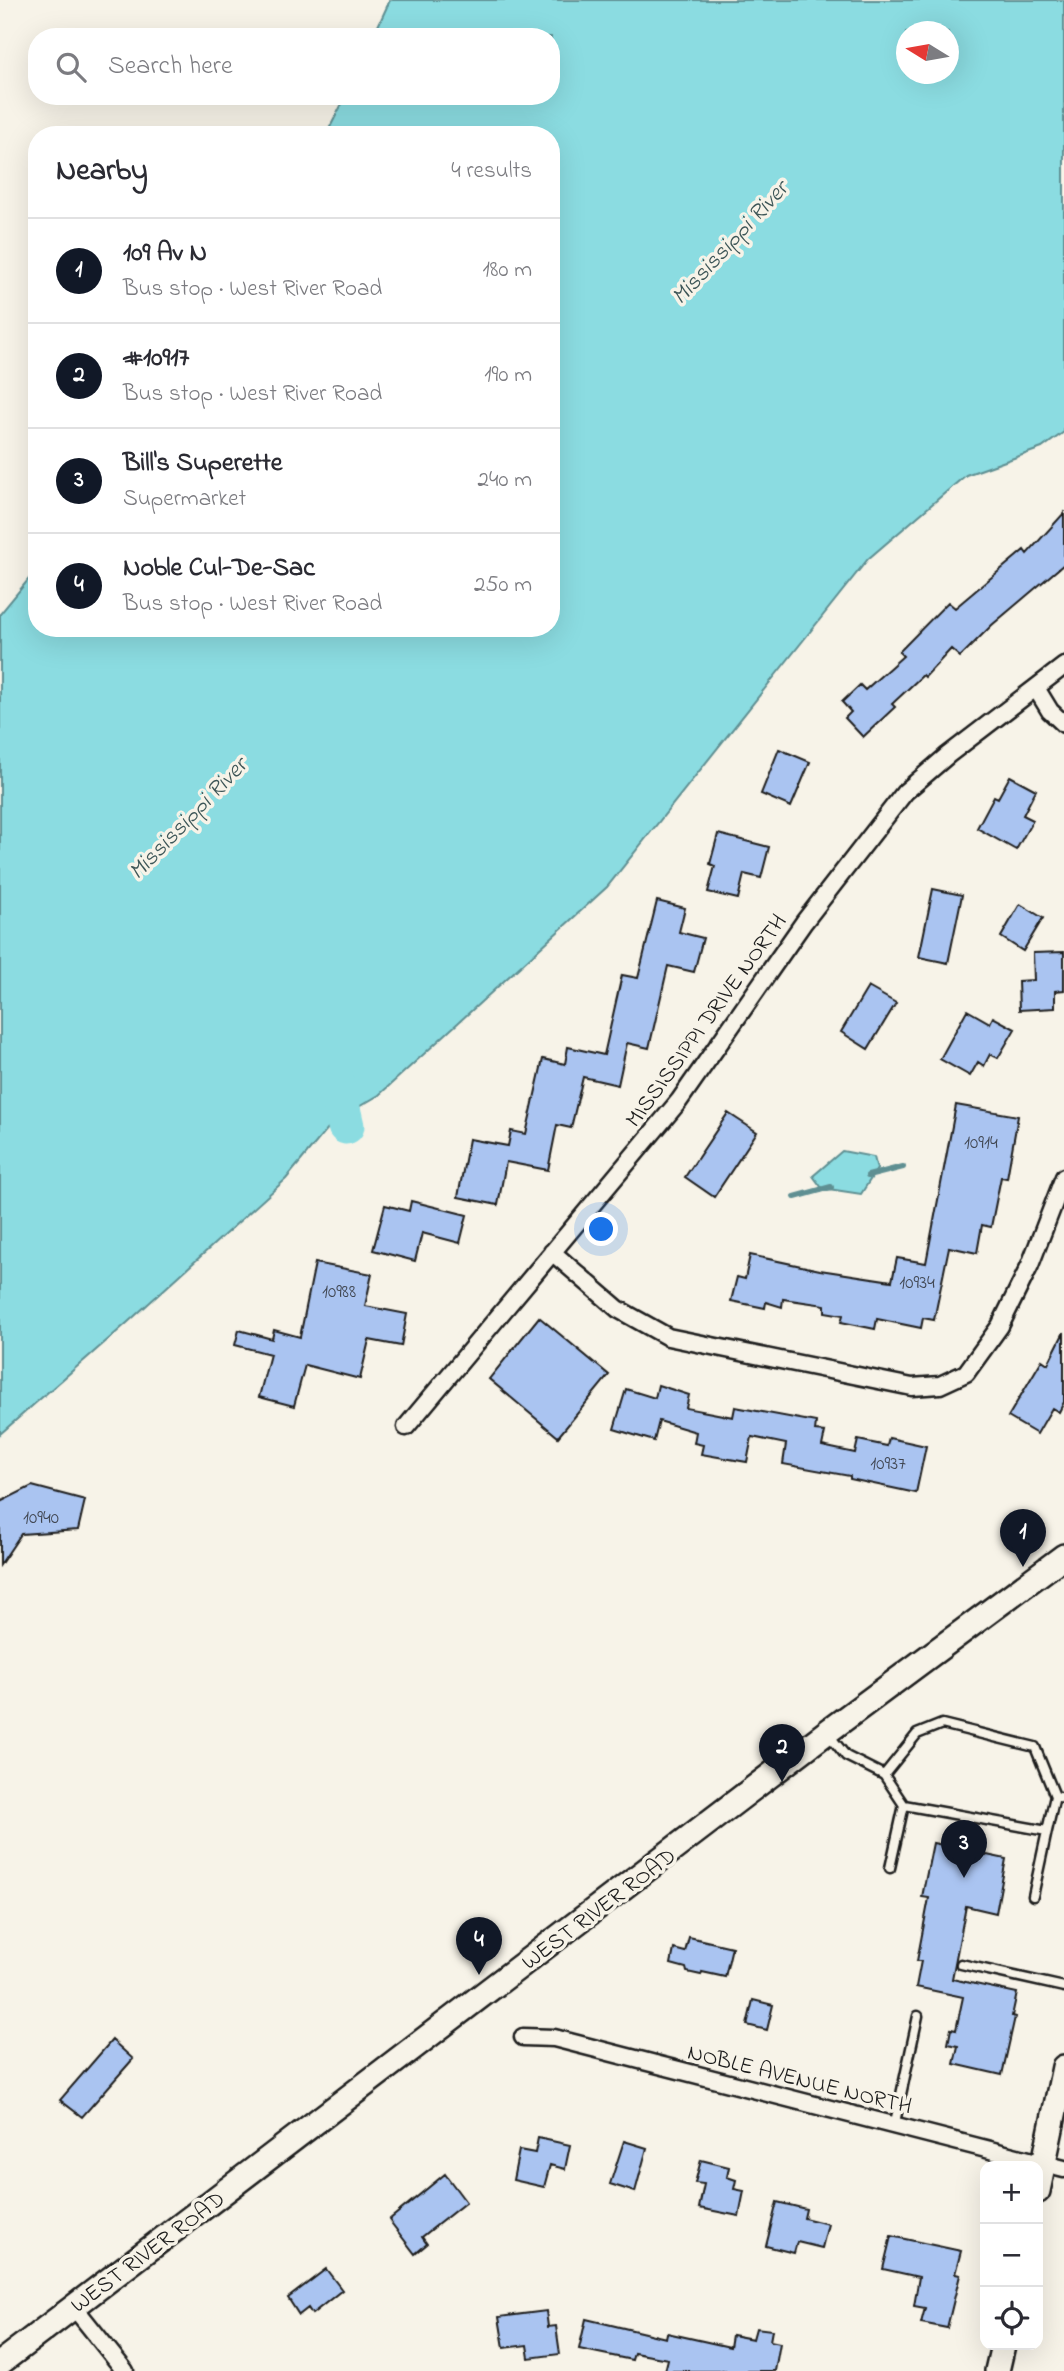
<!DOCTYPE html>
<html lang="en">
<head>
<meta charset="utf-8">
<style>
	:root { --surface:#fff; --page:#f7f7f7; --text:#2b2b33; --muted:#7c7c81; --line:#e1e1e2; --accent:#111827 }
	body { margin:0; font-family:"Indie Flower",sans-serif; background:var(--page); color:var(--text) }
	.controls { position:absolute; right:21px; bottom:21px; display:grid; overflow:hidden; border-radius:14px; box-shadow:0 7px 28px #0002 }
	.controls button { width:63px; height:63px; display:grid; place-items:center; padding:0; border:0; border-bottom:2px solid var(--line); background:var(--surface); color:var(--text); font:35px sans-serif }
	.compass { position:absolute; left:896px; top:21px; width:63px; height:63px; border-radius:50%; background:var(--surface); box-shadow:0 7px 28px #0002; rotate:281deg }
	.you { position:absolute; left:602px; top:1230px; width:24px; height:24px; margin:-18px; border:5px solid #fff; border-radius:50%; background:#1a73e8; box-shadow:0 0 0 10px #1a73e833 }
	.badge { display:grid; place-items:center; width:46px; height:46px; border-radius:50%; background:var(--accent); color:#fff; font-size:23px; font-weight:700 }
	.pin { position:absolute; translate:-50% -58px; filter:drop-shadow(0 2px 4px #0008) }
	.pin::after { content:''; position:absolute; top:37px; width:24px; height:21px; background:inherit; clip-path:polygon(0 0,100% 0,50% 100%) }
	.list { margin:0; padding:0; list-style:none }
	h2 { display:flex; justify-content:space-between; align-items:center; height:91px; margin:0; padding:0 28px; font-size:30px }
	h2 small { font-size:23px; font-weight:400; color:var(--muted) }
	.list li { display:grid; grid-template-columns:46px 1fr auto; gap:21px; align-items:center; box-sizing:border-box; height:105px; padding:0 28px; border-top:2px solid var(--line) }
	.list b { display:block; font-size:26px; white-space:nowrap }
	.list p { margin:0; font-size:23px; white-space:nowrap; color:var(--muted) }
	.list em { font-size:23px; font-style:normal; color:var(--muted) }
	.icon { flex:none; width:38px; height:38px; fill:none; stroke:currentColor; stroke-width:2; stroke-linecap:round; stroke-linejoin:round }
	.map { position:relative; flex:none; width:1064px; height:2371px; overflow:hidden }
	.search { position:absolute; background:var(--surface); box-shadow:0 7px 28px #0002; left:28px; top:28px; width:532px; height:77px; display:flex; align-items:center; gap:18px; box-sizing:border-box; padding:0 24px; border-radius:28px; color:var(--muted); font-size:26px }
	.panel { position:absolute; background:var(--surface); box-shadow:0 7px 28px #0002; left:28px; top:126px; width:532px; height:511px; border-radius:28px }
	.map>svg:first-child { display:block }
</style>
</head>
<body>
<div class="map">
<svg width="1064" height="2371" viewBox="0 0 1064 2371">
	<rect width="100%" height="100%" fill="#f7f3e8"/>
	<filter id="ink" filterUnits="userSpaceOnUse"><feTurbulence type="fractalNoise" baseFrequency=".0143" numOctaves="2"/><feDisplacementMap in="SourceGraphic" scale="14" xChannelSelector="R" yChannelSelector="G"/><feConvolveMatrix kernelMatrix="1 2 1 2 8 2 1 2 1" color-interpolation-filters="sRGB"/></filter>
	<g filter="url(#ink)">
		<path fill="#8bdce1" stroke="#5f8f92" stroke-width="2" fill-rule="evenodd" d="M390,0H1064V432L1042,448L966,475L868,559L607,887L379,1095L333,1122L286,1179L127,1323L0,1434V614L37,569V628H551V135H326L346,96H551V37H373ZM906,32H948V74H906Z
			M842,1151L874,1157L877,1169L861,1194L822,1188L813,1176Z"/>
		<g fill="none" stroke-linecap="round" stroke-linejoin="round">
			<path stroke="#5f8f92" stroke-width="6" d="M868,1176L903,1167
				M795,1197L831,1187"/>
			<path stroke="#8bdce1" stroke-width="37" d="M332,1065L346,1126"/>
		</g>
		<path fill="#aac4f1" stroke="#1c1c1c" stroke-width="2" d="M1064,513V564L992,625L960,657L951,649L925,677L923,675L892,704L895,707L863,737L845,718L851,712L842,702L860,685L865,690L903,656L899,652L948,602L955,608L1024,550L1027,554Z
			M779,749L810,762L791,807L761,794Z
			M1010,776L1036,790L1023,815L1033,820L1016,850L977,828L994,796L998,798Z
			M718,834L769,847L761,878L744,874L738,899L708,892L715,866L710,864Z
			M933,889L962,895L948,963L919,957Z
			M657,901L685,908L679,932L703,938L694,972L668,966L649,1048L627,1043L618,1085L583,1077L571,1128L557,1125L548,1170L506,1162L498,1205L458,1197L469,1139L508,1146L511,1131L526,1134L543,1059L565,1064L568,1047L604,1055L622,975L638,978Z
			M1020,904L1043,918L1023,951L1001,937Z
			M1064,952V990L1055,991V1008L1019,1010L1018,981L1034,980L1033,953Z
			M868,987L896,1003L868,1049L841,1032Z
			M967,1010L990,1023L993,1017L1015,1029L998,1058L990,1054L984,1066L978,1062L970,1076L940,1059Z
			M956,1105L1018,1116L1007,1178L1001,1177L991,1227L982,1225L977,1253L949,1247L934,1320L923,1318L921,1328L877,1319L875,1329L841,1322L843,1315L825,1312V1305L783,1299L782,1307L766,1302L765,1308L731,1301L737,1277L745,1279L750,1255L820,1270L892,1281L897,1258L926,1263Z
			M728,1113L757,1132L714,1197L685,1177Z
			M411,1201L467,1215L460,1243L422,1233L415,1261L373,1250L385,1205L409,1211Z
			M315,1263L372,1274L365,1306L407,1314L401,1346L369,1340L360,1379L305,1365L294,1406L259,1397L270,1354L235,1345L239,1330L272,1339L274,1330L300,1337Z
			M539,1317L609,1375L558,1437L489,1379Z
			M1064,1332V1402L1059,1412L1052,1408L1037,1434L1008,1417L1042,1360L1048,1364Z
			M658,1385L689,1395L686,1408L733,1417L735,1407L816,1422L815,1431L825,1432L822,1446L855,1453L858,1440L887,1446L889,1438L926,1446L916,1493L850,1479V1476L783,1464L786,1444L752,1437L747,1462L701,1454L703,1445L694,1443L696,1432L659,1421L654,1441L614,1429L626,1389L655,1398Z
			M32,1486L85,1500L78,1530L21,1534L0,1565V1502Z
			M949,1841L984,1847L982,1854L1006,1859L996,1913L966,1906L952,1979L1017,1993L1012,2016L1015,2017L1002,2075L954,2064L958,2046L948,2044L951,2029L956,2030L963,1997L916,1987L921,1961H917L929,1898L922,1897L933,1843L948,1846Z
			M689,1937L732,1947L725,1977L702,1972L701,1975L687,1972L686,1968L671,1964L674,1949L685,1952Z
			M753,2000L773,2005L767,2030L747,2025Z
			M112,2040L133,2059L82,2117L60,2100Z
			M538,2138L570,2145L565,2169L550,2165L544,2187L513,2180L519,2150L535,2153Z
			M624,2141L647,2148L635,2192L610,2184Z
			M701,2160L729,2167L727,2177L736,2180L734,2189L744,2191L739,2216L699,2208L704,2184L695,2183Z
			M445,2174L466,2202L422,2237L427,2244L415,2254L389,2220Z
			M777,2202L806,2209L804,2218L828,2224L822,2248L797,2242L794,2253L766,2246Z
			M891,2236L961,2251L955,2274L960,2275L947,2328L921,2323L925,2308L914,2306L919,2277L883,2269Z
			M326,2269L342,2290L312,2314L308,2308L299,2315L288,2298Z
			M546,2311L548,2327L556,2326L560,2354L529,2358L527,2345L504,2348L499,2317Z
			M586,2319L666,2338L667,2333L730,2347L732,2335L753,2339L756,2328L772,2330L770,2341L780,2343L775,2371H665L668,2359L634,2353L632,2360L579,2349Z"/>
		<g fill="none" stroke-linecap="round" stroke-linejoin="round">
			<g stroke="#1c1c1c" stroke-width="13">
				<path id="lane" d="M829,1735L846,1756L884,1775L917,1734L942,1724L1035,1747L1055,1796L1064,1798
					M884,1775L904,1805L890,1868
					M904,1805L1047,1831L1055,1796
					M1033,1896L1047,1831
					M961,1964L1064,1987
					M894,2127L918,2016"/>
			</g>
			<g stroke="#1c1c1c" stroke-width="21">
				<path id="street" d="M1036,688L1050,711L1064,724
					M552,1252L618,1309L668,1337L912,1387L940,1385L966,1373L1000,1326L1030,1265L1064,1177
					M406,1427L679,1101L804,922L905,792L948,755L1064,666
					M523,2037L554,2038L1064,2169
					M74,2307L125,2371"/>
			</g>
			<g stroke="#1c1c1c" stroke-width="28">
				<path id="secondary" d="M1038,2191L1064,2067
					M0,2363L827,1732L1064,1556
					M997,2371L1003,2345"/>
			</g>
			<use href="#lane" stroke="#f7f3e8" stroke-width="8"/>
			<use href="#street" stroke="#f7f3e8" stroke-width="16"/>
			<use href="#secondary" stroke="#f7f3e8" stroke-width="23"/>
		</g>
	</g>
	<g text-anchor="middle" stroke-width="7" stroke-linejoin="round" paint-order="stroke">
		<g font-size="19" fill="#404651">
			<text x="981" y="1148">10914</text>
			<text x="917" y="1288">10934</text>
			<text x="339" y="1297">10988</text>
			<text x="888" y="1469">10937</text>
			<text x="41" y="1523">10940</text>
		</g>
		<g font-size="23" fill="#1c1c1c" stroke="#f7f3e8">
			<text transform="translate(705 1020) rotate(-54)" y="8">MISSISSIPPI DRIVE NORTH</text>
			<text transform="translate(598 1908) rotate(-37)" y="8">WEST RIVER ROAD</text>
			<text transform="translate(800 2078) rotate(14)" y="8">NOBLE AVENUE NORTH</text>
			<text transform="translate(147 2251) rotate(-37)" y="8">WEST RIVER ROAD</text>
		</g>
		<g font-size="24" font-style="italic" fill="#3d5657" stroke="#f7f3e8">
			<text transform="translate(729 242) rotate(-47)" y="8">Mississippi River</text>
			<text transform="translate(187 818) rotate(-46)" y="8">Mississippi River</text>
		</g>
	</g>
</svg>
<div class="controls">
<button>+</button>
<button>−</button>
<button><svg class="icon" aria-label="locate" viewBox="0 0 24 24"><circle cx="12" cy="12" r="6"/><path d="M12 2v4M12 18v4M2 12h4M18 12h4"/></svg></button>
</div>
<svg class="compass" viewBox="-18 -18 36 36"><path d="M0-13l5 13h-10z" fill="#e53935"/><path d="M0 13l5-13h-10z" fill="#7c7c81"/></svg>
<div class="you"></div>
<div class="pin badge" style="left:1023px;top:1567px">1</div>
<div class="pin badge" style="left:782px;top:1782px">2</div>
<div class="pin badge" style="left:964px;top:1878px">3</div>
<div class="pin badge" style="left:479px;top:1975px">4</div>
<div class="search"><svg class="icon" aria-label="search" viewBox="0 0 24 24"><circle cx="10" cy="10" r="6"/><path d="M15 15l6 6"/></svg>Search here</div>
<section class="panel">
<h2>Nearby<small>4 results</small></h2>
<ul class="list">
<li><span class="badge">1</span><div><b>109 Av N</b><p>Bus stop · West River Road</p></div><em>180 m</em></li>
<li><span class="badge">2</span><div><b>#10917</b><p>Bus stop · West River Road</p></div><em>190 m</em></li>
<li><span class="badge">3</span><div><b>Bill's Superette</b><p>Supermarket</p></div><em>240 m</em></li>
<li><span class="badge">4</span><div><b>Noble Cul-De-Sac</b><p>Bus stop · West River Road</p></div><em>250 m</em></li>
</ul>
</section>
</div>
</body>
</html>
